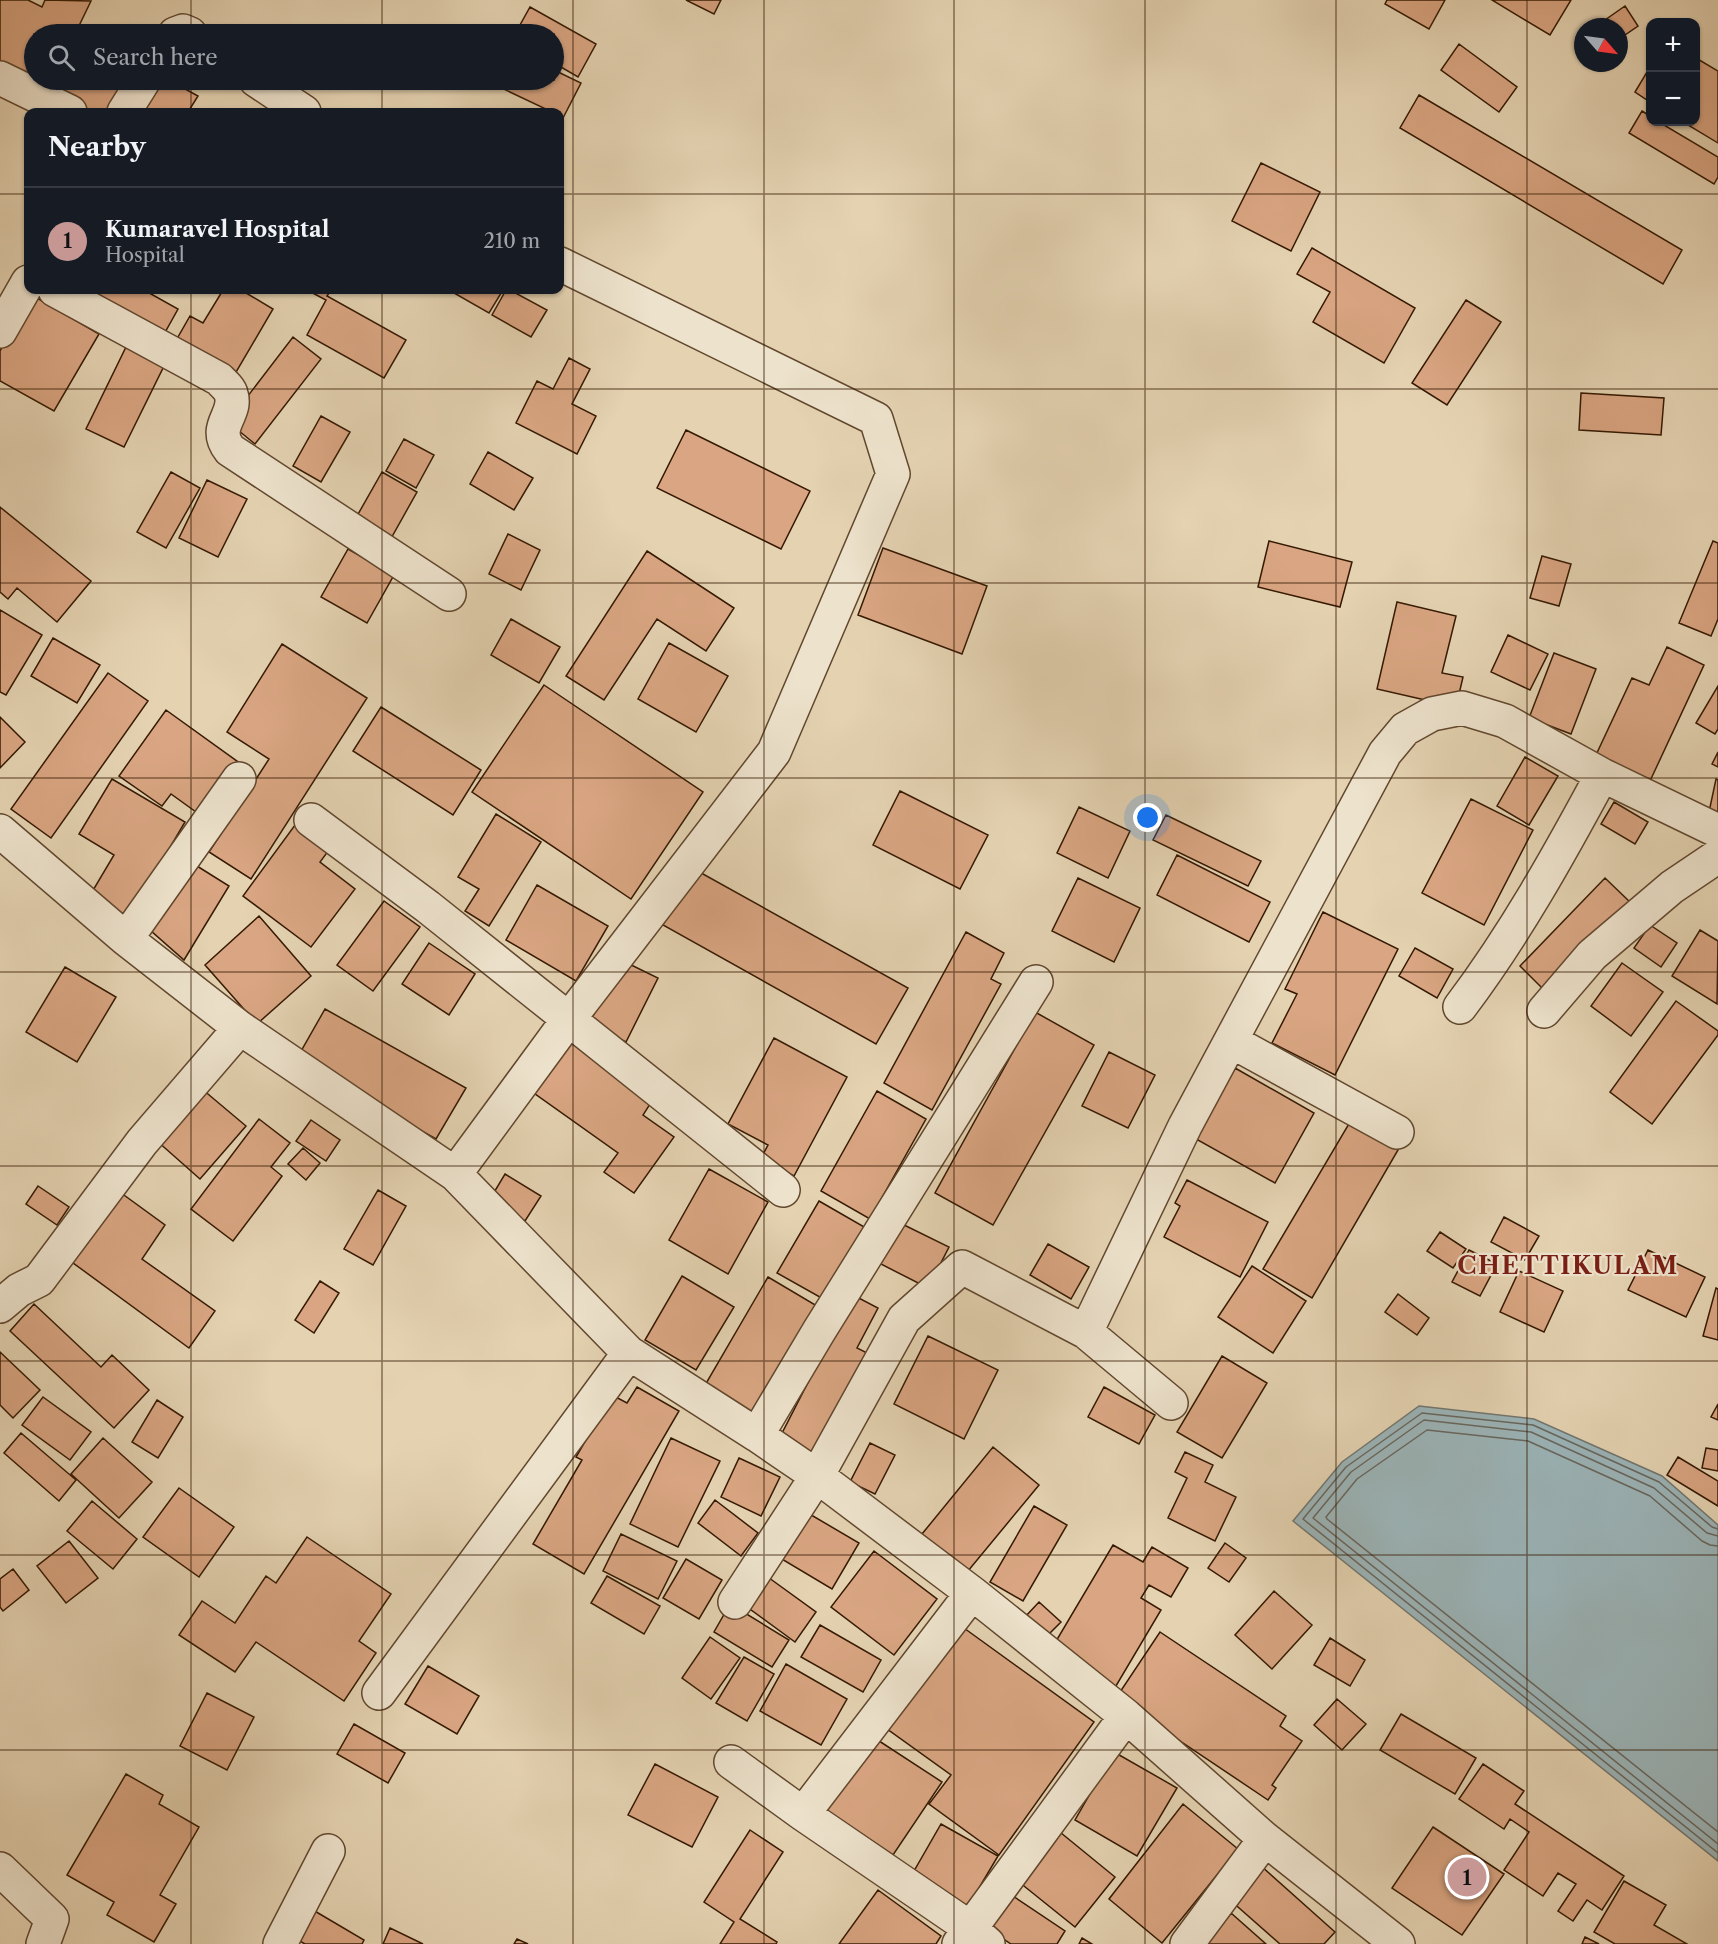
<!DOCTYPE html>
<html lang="en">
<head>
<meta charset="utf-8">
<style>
	:root { --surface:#171b24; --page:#20242c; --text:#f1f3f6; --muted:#9ea1a6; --line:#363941; --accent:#c59692 }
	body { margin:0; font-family:"Libre Caslon Text",serif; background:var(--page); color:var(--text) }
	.controls { position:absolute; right:18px; top:18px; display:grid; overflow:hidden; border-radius:12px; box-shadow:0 2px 4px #0004 }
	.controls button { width:54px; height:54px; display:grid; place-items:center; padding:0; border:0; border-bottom:2px solid var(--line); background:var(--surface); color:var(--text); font:30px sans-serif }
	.compass { position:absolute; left:1574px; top:18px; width:54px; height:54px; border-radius:50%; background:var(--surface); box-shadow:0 2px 4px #0004; rotate:118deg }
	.you { position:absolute; left:1148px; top:818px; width:21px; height:21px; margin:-15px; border:4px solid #fff; border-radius:50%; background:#1a73e8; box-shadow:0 0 0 9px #1a73e833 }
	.badge { display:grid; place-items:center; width:39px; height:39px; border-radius:50%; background:var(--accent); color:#111; font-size:20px; font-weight:700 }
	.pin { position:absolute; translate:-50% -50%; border:3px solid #fff; box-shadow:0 2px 6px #0006 }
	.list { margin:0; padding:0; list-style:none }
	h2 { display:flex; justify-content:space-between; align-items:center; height:78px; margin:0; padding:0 24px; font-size:26px }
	h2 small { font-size:20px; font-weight:400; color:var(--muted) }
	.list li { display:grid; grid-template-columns:39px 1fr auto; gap:18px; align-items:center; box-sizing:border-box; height:108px; padding:0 24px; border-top:2px solid var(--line) }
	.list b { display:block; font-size:22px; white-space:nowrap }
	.list p { margin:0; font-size:20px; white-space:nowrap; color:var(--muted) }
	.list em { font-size:20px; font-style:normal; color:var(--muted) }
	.icon { flex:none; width:33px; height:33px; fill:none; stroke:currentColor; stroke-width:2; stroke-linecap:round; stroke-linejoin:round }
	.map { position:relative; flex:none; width:1718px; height:1944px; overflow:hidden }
	.search { position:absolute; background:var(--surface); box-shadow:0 2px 4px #0004; left:24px; top:24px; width:540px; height:66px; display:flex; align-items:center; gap:15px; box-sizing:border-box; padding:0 21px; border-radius:33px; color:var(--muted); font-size:22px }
	.panel { position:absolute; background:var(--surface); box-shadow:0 2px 4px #0004; left:24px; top:108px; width:540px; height:186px; border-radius:12px }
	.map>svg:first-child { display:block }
</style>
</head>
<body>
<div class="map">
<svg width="1718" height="1944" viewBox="0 0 1718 1944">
	<rect width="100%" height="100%" fill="#e4d2b1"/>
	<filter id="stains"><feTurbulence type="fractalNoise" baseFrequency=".00333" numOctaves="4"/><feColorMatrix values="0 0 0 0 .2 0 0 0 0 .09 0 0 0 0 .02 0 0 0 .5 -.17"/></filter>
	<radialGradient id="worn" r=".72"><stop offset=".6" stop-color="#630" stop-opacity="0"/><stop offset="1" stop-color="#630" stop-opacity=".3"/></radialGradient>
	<path fill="#9bb4b8" stroke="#72766f" stroke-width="1.5" d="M1419,1406L1534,1419L1662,1476L1718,1525V1861L1293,1521L1342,1462Z"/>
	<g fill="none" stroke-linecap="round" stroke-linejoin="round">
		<path stroke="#68665d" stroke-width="1.5" d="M1718,1529L1712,1527L1659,1482L1533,1425L1422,1413L1346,1467L1303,1519L1718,1853
			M1718,1536L1707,1533L1654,1488L1531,1432L1424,1420L1351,1472L1313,1518L1718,1844
			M1718,1546L1710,1545L1702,1541L1650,1496L1528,1441L1427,1430L1357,1479L1326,1517L1327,1519L1718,1832"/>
	</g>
	<path fill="#d9a582" stroke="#351902" stroke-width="1.5" d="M0,0H28L42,7L45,0L91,1L75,34H34V80H53L49,89L0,65Z
		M686,0H721L714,14Z
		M1387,0H1445L1429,29L1385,4Z
		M1492,0H1571L1550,35Z
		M1625,6L1638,26L1619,39V27H1595Z
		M530,7L596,44L578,77L554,63V34H515Z
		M1459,44L1517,87L1499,112L1441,70Z
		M1696,58L1718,71V143L1683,122H1696Z
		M1650,67V102L1635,92Z
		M554,70L581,83L563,118L560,116V112H552L489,82L491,80H554Z
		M59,80H111L128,88L115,112H92L52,92Z
		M152,80H169L198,96L188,112H134Z
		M1419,95L1682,250L1663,284L1400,128Z
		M1642,111L1650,116V122H1659L1718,157V177L1714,184L1629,133Z
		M1261,163L1320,192L1291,251L1232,221Z
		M1312,248L1415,308L1384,363L1313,322L1330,292L1297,274Z
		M79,290H144L178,309L163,336Z
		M223,290H241L273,309L232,379L174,344L190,316L203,323Z
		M307,290H331L327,296L406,340L384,378L307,335L326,300Z
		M456,290H503L489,313L454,293Z
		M506,290H510L547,310L531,337L492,315Z
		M32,295L99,334L54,411L0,381V351Z
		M1466,300L1501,322L1447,405L1412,383Z
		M293,337L321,359L255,444L228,422Z
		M126,347L164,366L124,447L86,429Z
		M569,358L590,369L572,404L596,416L577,454L516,423L537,381L553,389Z
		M1581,393L1664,398L1661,435L1579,430Z
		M321,416L350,432L321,482L293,466Z
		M686,430L810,491L781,549L657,488Z
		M404,439L434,455L416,488L386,471Z
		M488,452L533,478L514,510L470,484Z
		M171,472L200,488L166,548L137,532Z
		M382,472L417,492L389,542L353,523Z
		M207,480L247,499L218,557L179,538Z
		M0,507L91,581L57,622L17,588L8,599L0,592Z
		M508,534L540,550L521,590L489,574Z
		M1269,541L1352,562L1340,607L1258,587Z
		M1713,541L1718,543V619L1711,636L1679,623Z
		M883,548L987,586L962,654L858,615Z
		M348,549L394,575L367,623L321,597Z
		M647,551L734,608L706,651L657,619L604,700L566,676Z
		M1542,556L1571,564L1559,606L1530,598Z
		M1397,602L1456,616L1442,673L1463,677L1456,707L1377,689Z
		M0,610L42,635L6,695L0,692Z
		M511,619L560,647L539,683L491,655Z
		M1508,635L1548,654L1530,690L1491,672Z
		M53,638L100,665L77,703L31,676Z
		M669,643L728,676L696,732L638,699Z
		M282,644L367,698L251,879L209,852L269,759L227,732Z
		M1667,647L1704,665L1650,781L1596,755L1632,678L1649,685Z
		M1554,653L1596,669L1571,734L1529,718Z
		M108,673L148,701L51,838L11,809Z
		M544,685L703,792L631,899L472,792Z
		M1718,686V729L1715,734L1696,723Z
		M381,707L481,770L453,815L353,751Z
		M166,710L241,764L203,817L171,794L162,806L119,776Z
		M0,717L25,742L0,768Z
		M1718,752V767L1712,764Z
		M1525,757L1558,776L1529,825L1497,806Z
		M112,779L185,822L128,919L89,897L114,855L79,834Z
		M1716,779L1718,780V814L1709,812Z
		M900,791L988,835L960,889L873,845Z
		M1471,799L1533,830L1484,925L1422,893Z
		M1614,802L1648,822L1635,844L1601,824Z
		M1079,807L1130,831L1108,878L1057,853Z
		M496,814L541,842L489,926L465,911L479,889L458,877Z
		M1166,815L1261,861L1248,886L1153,840Z
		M298,821L332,846L320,862L355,889L311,947L243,896Z
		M1177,855L1270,902L1249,942L1157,895Z
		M189,861L229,886L184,960L150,930Z
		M694,869L908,988L876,1044L663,925Z
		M1078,878L1140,908L1114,962L1052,931Z
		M1605,878L1631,903L1545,991L1520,966Z
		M537,885L608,926L576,981L506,940Z
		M384,901L420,927L373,991L337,965Z
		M1323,912L1398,949L1335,1075L1272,1043L1297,994L1285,989Z
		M259,916L311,976L257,1024L205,965Z
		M1650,925L1677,943L1661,967L1634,948Z
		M1700,930L1718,941L1717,1004L1672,976Z
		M966,932L1004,953L991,979L1001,984L932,1110L884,1083Z
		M429,943L475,974L449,1015L402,984Z
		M1415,948L1453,969L1437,998L1399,976Z
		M621,960L658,978L626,1042L589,1024Z
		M1622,963L1663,992L1631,1036L1591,1006Z
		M65,967L116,997L77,1062L26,1032Z
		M1676,1001L1718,1031V1035L1652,1124L1610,1092Z
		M325,1009L466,1088L436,1139L296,1060Z
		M1035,1012L1094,1045L993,1225L935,1193Z
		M774,1038L847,1077L794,1176L761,1158L768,1145L728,1124Z
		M567,1040L652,1101L643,1115L674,1137L634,1193L604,1172L618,1153L531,1091Z
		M1109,1052L1155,1075L1128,1128L1082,1106Z
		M1235,1068L1314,1113L1275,1183L1196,1139Z
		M202,1089L246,1126L200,1179L157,1141Z
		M877,1091L926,1119L870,1219L821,1191Z
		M259,1119L290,1143L271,1167L282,1176L233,1241L191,1209Z
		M311,1120L340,1140L326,1161L296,1141Z
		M1350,1122L1398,1150L1312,1298L1263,1269Z
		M303,1148L320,1163L306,1180L288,1164Z
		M709,1169L768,1202L728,1274L669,1240Z
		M505,1174L541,1196L525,1221L490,1199Z
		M1187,1180L1268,1222L1240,1277L1164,1237L1180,1206L1175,1203Z
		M38,1186L69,1207L57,1225L26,1204Z
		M117,1190L165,1225L142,1259L215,1311L189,1348L69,1260Z
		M378,1190L406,1206L373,1265L344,1249Z
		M819,1201L866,1228L825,1300L777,1273Z
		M1504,1217L1539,1236L1525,1260L1491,1242Z
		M896,1221L949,1247L928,1288L875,1261Z
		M1440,1232L1466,1249L1453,1268L1427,1251Z
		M1048,1244L1089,1267L1071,1299L1030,1275Z
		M1469,1250L1497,1264L1480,1296L1452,1282Z
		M1648,1250L1705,1277L1686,1317L1628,1290Z
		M1252,1266L1306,1301L1273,1353L1218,1317Z
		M1519,1271L1563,1291L1544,1332L1500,1312Z
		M682,1276L734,1307L696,1370L645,1340Z
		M768,1277L817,1306L750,1421L701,1392Z
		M320,1281L339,1293L314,1333L295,1320Z
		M1716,1288L1718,1289V1340L1703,1336Z
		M1398,1294L1429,1318L1417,1335L1385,1312Z
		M853,1295L878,1308L857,1348L873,1356L820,1460L779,1439Z
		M34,1304L101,1367L112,1355L149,1390L114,1428L10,1331Z
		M928,1336L998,1370L964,1439L894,1404Z
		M0,1352L40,1390L13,1418L0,1405Z
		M1222,1356L1267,1383L1222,1458L1177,1432Z
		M637,1387L679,1411L584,1574L533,1544L582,1460L576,1457L612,1395L627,1403Z
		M1104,1387L1155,1415L1139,1444L1088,1417Z
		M43,1397L91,1432L70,1460L22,1425Z
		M157,1400L183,1417L158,1458L132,1442Z
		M1718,1404V1420L1711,1417Z
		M21,1433L76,1480L59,1501L4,1453Z
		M103,1438L152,1482L119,1518L71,1474Z
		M671,1438L720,1461L678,1547L630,1524Z
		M870,1443L895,1455L875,1494L850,1482Z
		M993,1447L1039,1485L968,1571L922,1534Z
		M1706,1448L1718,1450V1471L1702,1468Z
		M1185,1452L1213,1465L1205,1482L1236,1497L1215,1541L1168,1518L1187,1478L1175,1472Z
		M1678,1457L1718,1481V1506L1667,1475Z
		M739,1458L780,1477L761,1516L721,1497Z
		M179,1488L234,1527L199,1577L143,1537Z
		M715,1500L758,1533L741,1556L698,1523Z
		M92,1501L137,1539L113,1569L67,1531Z
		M1034,1506L1067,1525L1023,1601L990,1582Z
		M801,1509L859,1543L832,1589L775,1555Z
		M621,1534L677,1561L658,1599L603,1571Z
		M307,1537L391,1594L359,1641L376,1653L344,1701L256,1642L235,1672L179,1635L202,1601L235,1623L266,1576L276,1583Z
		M69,1541L98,1578L66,1603L37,1566Z
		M1225,1543L1246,1558L1229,1582L1208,1568Z
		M1113,1545L1143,1562L1152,1547L1188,1568L1171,1597L1149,1585L1141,1598L1161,1610L1113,1691L1049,1653Z
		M874,1551L937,1599L894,1655L831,1607Z
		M686,1559L722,1580L699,1619L663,1598Z
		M13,1569L29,1590L3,1611L0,1607V1579Z
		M765,1575L816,1612L795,1642L743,1604Z
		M607,1576L660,1606L644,1634L591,1603Z
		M1274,1591L1312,1625L1272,1669L1235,1635Z
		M1039,1602L1061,1622L1046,1637L1025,1617Z
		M730,1604L789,1640L772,1667L714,1632Z
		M957,1623L1094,1722L999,1855L929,1804L951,1775L883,1726Z
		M820,1625L881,1660L863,1692L801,1657Z
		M1160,1632L1286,1716L1280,1726L1302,1741L1272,1785L1276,1788L1268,1800L1116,1698Z
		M710,1637L740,1658L711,1699L682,1678Z
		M1330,1638L1365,1660L1350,1686L1314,1665Z
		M744,1657L774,1674L747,1721L716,1703Z
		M786,1664L847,1699L821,1745L760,1711Z
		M428,1666L479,1696L457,1734L405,1704Z
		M207,1693L254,1717L227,1770L180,1746Z
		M1337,1699L1366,1724L1342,1750L1314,1725Z
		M1401,1714L1476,1758L1455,1794L1380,1750Z
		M354,1724L405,1753L388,1783L337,1754Z
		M873,1737L942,1782L893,1855L822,1808Z
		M1114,1752L1177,1788L1137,1856L1075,1820Z
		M655,1764L718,1797L692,1847L628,1815Z
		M1483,1764L1524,1791L1515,1804L1624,1876L1602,1910L1587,1900L1573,1921L1558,1911L1576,1884L1558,1873L1543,1896L1504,1870L1529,1832L1510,1819L1504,1829L1459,1799Z
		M126,1774L163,1795L159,1804L199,1827L160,1895L176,1904L154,1942L107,1915L114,1902L67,1875Z
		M1183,1804L1238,1849L1162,1943L1109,1899Z
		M941,1824L998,1856L966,1910L910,1878Z
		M1433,1827L1504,1874L1462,1935L1392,1888Z
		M1055,1828L1115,1877L1075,1927L1014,1878Z
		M750,1830L783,1852L740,1919L777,1942L776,1944H720L734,1922L704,1902Z
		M1260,1865L1335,1932L1324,1944H1280L1230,1900Z
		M1624,1881L1666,1905L1654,1925L1687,1944H1615L1594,1932Z
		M878,1890L941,1936L936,1944H839Z
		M1010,1894L1065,1931L1057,1944H1011L987,1928Z
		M313,1910L364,1940L362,1944H305L296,1939Z
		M1231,1913L1266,1944H1204Z
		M390,1928L423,1944H383Z
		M1585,1937L1599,1944H1582Z
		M1082,1938L1092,1944H1079Z
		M517,1939L528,1944H514Z"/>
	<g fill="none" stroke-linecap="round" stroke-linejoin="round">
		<g stroke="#61472e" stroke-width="36">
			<path id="minor" d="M175,34L183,31L190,34
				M0,78L70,112
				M256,80L304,112
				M124,112L144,80
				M55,290L219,379C223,383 230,389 231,394C238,415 211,426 230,450L449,594
				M0,331L28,282
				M311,820L428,907L783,1190
				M0,831L126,939L240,1028L455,1174L629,1353L757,1435L817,1476L972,1593L1126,1716L1265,1839L1398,1944
				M126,939L239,779
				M1460,1007C1515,934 1559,855 1602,775
				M1544,1011L1592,955L1672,887L1718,856
				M1231,1041L1397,1132
				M455,1174L568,1020L774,752L893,474L876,419L560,264
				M0,1306L19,1290L39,1280L142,1142L240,1028
				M1086,1332L1185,1126L1385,753L1405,729L1432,714L1462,708L1505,721L1602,775L1718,831
				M757,1435L819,1331L1036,982
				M735,1602L817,1476L904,1319L962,1267L1086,1332L1171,1403
				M379,1693L629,1353
				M731,1762L803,1814L970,1928L988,1944
				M803,1814L972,1593
				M0,1869L52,1919L43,1944
				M280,1944L328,1851
				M959,1944L1126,1716
				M1187,1944L1265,1839"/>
		</g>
		<use href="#minor" stroke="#ede2cc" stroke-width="33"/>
	</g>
	<path fill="none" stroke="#351902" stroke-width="1.5" stroke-opacity="0.55" d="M191,0V34M382,0V34M573,0V1944M764,0V1944M954,0V1944M1145,0V1944M1336,0V1944M1527,0V1944M191,80V112M382,80V112M0,194H28M560,194H1718M191,290V1944M382,290V1944M0,389H1718M0,583H1718M0,778H1718M0,972H1718M0,1166H1718M0,1361H1718M0,1555H1718M0,1750H1718"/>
	<g text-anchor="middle" stroke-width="4.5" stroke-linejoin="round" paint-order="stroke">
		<g font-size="24" font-weight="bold" letter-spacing="1.5" fill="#7a1f14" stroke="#ede2cc">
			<text x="1568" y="1274">CHETTIKULAM</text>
		</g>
	</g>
	<rect width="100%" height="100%" filter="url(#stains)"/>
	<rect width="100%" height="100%" fill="url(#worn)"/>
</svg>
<div class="controls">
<button>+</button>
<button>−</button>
</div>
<svg class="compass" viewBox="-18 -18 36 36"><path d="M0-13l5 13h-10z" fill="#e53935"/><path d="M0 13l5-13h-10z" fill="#9ea1a6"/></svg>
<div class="you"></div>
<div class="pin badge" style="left:1467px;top:1877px">1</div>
<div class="search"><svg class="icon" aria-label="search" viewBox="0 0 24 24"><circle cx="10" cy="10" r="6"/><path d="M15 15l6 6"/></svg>Search here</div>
<section class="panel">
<h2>Nearby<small></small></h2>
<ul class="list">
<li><span class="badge">1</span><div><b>Kumaravel Hospital</b><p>Hospital</p></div><em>210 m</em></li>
</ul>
</section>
</div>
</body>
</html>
